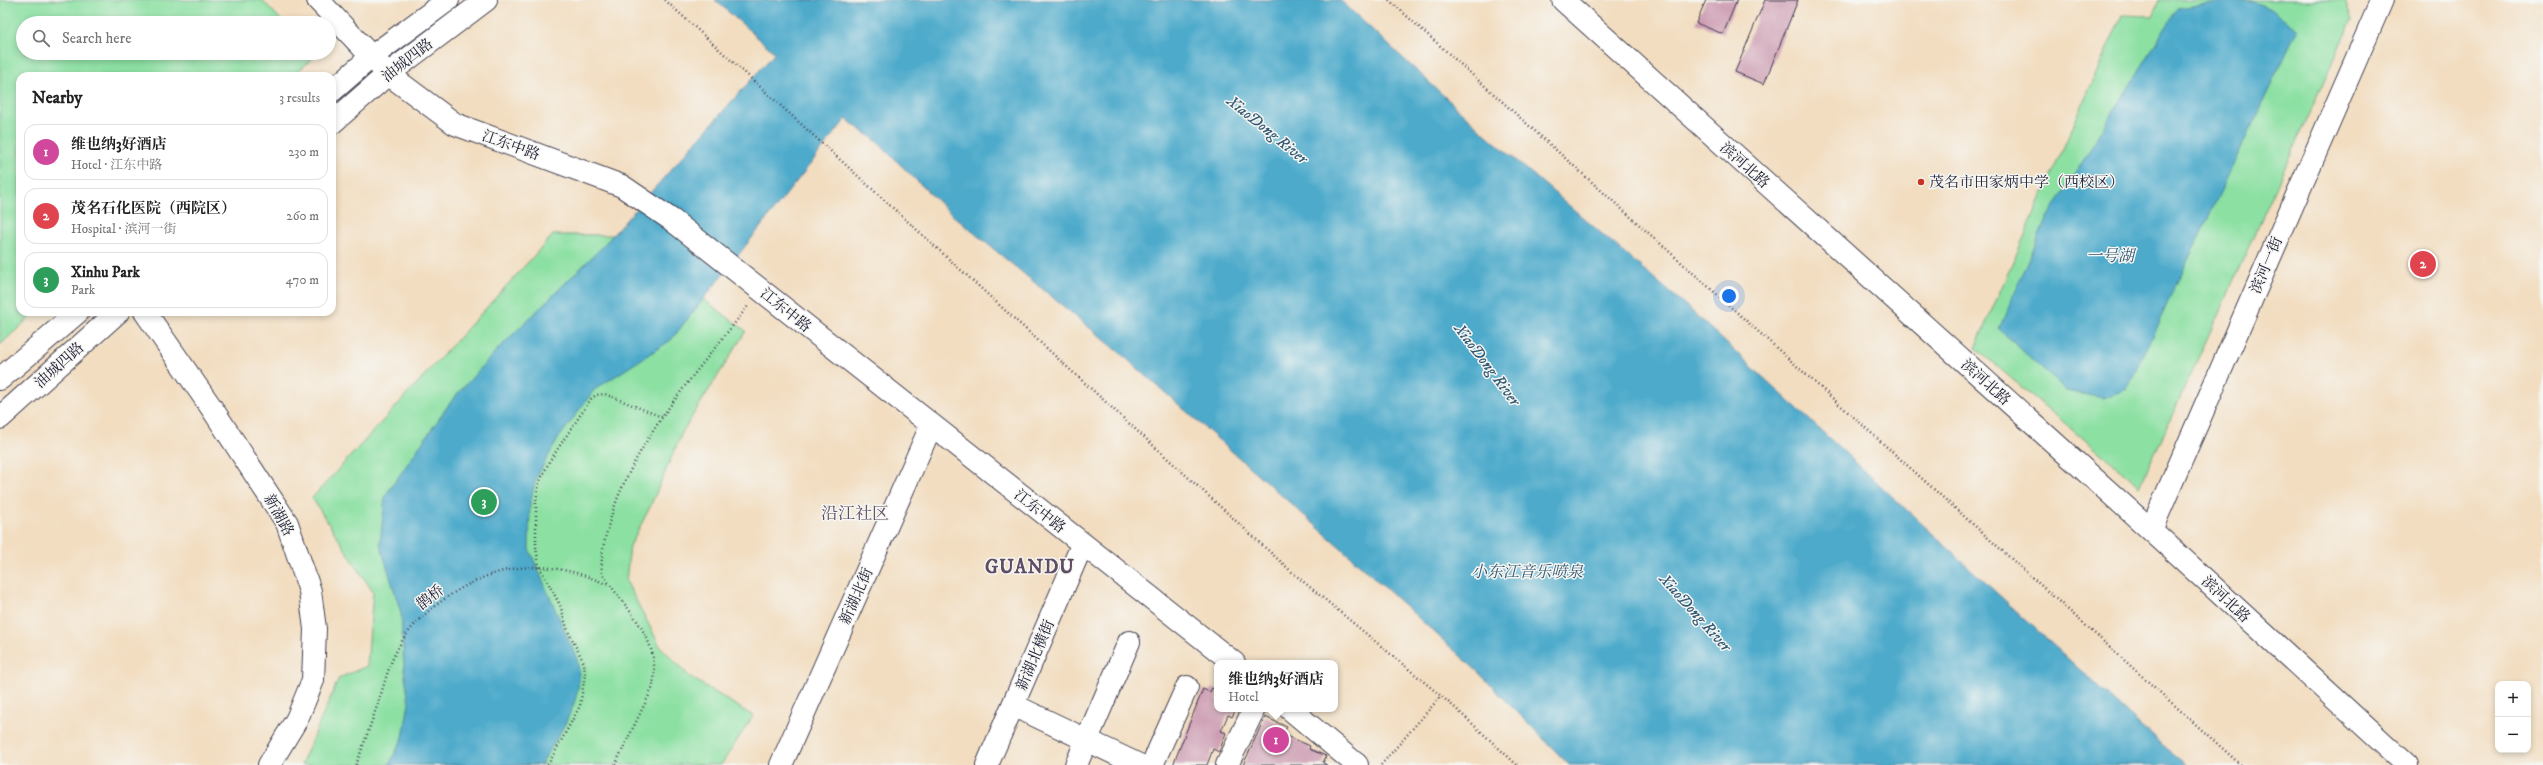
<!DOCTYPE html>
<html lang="en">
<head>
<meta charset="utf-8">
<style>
	:root { --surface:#fff; --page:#f2f2f2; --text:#222; --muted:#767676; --line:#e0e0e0; --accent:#c8321e }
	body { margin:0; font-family:"IM FELL DW Pica","Noto Serif SC",serif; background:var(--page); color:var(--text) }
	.controls { position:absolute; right:12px; bottom:12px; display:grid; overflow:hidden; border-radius:8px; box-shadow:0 2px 6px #0003 }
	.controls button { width:36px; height:36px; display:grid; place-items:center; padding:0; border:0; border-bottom:1px solid var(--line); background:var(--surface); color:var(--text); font:20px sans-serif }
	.you { position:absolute; left:1729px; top:296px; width:14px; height:14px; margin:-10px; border:3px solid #fff; border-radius:50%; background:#1a73e8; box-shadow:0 0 0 6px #1a73e833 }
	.badge { display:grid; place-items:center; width:26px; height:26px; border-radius:50%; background:var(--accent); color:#fff; font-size:13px; font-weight:700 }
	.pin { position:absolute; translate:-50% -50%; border:2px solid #fff; box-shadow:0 1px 4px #0006 }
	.popup { position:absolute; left:1214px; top:660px; width:124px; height:52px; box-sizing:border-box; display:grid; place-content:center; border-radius:8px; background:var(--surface); filter:drop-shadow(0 1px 3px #0005); font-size:13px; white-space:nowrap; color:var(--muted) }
	.popup b { font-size:15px; color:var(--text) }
	.popup::after { content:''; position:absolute; left:50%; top:100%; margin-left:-8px; border:8px solid transparent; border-top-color:var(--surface) }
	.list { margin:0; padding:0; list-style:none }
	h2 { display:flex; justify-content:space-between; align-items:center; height:52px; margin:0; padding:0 16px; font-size:17px }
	h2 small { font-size:13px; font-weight:400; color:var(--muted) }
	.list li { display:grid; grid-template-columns:26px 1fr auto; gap:12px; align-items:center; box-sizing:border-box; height:56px; margin:0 8px 8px; padding:0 8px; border:1px solid var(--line); border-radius:12px }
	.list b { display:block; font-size:15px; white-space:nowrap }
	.list p { margin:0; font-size:13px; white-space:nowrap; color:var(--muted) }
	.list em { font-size:13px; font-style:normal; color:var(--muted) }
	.icon { flex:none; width:22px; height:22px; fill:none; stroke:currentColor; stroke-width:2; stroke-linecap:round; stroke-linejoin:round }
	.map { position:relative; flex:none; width:2543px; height:765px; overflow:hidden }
	.search { position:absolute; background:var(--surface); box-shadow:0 2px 6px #0003; left:16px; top:16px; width:320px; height:44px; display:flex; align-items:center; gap:10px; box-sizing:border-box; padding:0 14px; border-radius:22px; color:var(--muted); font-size:15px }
	.panel { position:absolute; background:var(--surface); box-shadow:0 2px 6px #0003; left:16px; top:72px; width:320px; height:244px; border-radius:12px }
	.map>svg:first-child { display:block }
</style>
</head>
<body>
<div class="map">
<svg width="2543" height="765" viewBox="0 0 2543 765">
	<rect width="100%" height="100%" fill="#f6f6f2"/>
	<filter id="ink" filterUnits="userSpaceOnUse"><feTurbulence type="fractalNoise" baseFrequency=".025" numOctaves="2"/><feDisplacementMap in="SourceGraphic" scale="8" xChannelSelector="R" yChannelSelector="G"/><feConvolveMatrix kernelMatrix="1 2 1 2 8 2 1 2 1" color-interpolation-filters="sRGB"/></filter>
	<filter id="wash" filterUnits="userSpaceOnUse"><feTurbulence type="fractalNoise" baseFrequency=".012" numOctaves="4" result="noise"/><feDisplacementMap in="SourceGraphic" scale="16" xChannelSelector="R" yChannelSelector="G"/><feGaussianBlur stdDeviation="0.9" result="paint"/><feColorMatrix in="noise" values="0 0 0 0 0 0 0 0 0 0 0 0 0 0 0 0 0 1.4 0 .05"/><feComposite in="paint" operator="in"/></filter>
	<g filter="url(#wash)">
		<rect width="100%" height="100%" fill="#f2ddc0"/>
		<path fill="#8be0a2" stroke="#56816e" d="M0,0H262L284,23H23V53H314L316,55L293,76H20V312H36L0,345Z
			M2160,0H2345L2352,20L2140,486L1975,348L2122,15L2153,16Z
			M553,235H618L746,331L683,431L650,507L630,546L626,581L660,646L689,676L753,716L721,765H301L339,678L367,666L373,592L312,498Z"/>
		<path fill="#4daacb" stroke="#386683" d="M715,0H1340L1482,131L1685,305L2155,739L2188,765H1569L1477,671L1340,547L1119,352L951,214L875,140L846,119L671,340L594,390L558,439L536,478L530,504L529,549L577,659C587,698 559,733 541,765H389L403,737L409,703L404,670L401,613L380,544L385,496L452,400L496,351L601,248L775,53Z
			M2232,0C2262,0 2276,11 2297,30L2127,389L2103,398L2066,391L1999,329L2045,222L2178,8Z"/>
		<g id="blocks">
			<path fill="#cd9db2" d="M1706,0H1737L1723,34L1696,23Z
				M1765,0H1798L1764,84L1735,72Z
				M1212,688L1217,690V709H1236L1232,717L1228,715L1221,731L1226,733L1219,752L1213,749L1207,765H1173L1203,689L1210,692Z
				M1265,717L1287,727L1283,734L1310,746L1309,749L1326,756L1323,763L1327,765H1243Z"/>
		</g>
	</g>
	<g filter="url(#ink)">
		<use href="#blocks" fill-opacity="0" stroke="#413e4f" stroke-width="1"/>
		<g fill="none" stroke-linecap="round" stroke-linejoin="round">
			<g stroke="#413e4f" stroke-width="24">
				<path id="minor" d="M318,0L388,74L455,124L622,186L672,220L1234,663
					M1563,0L2151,530L2407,765
					M145,312L211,407L287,523L310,591L315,629L313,680L297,719L269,765
					M2151,530L2382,0
					M1013,705L1139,765
					M1290,709L1357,765
					M781,765L931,426
					M987,765L1082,545
					M1076,765L1129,642
					M1152,765L1187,687
					M1227,765L1254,709"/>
			</g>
			<g stroke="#413e4f" stroke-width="24">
				<path id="major" d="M332,91L371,57L448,0
					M332,123L388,74L486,0
					M0,379L78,312
					M0,418L118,312
					M1355,765L1356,764"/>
			</g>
			<path stroke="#413e4f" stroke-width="2.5" stroke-dasharray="1 3" stroke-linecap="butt" d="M665,0L1293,573L1453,706L1517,765
				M1389,0L2241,765
				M356,765C365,741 373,718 381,694C386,678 390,662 398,648C409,627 426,612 446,598C499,561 550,558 608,585
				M548,765L580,706L585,674L584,663L568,631L560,605L539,566L536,547V501L539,483L549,462L591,399L596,395L605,394L662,417
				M615,765L652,689C664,639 626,611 602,573C600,556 605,539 609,523C634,439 696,374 748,306
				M1381,765L1441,696"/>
			<use href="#minor" stroke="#fff" stroke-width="22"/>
			<use href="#major" stroke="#fff" stroke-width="22"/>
		</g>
	</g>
	<circle fill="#c8321e" stroke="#f6f6f2" stroke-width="1.5" cx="1921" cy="182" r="4"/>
	<g text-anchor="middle" stroke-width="3" stroke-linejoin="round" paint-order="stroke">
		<g font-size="15" fill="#22223b" stroke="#f6f6f2">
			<text transform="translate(407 60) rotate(-38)" y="5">油城四路</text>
			<text transform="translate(511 145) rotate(20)" y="5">江东中路</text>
			<text transform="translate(1745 165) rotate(42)" y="5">滨河北路</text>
			<text transform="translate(2266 265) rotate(-67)" y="5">滨河一街</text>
			<text transform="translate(786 310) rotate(39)" y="5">江东中路</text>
			<text transform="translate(59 365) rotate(-42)" y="5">油城四路</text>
			<text transform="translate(1986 382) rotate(42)" y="5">滨河北路</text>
			<text transform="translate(1040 511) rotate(38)" y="5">江东中路</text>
			<text transform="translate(279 515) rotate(61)" y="5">新湖路</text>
			<text transform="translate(856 596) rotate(-66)" y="5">新湖北街</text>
			<text transform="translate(430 597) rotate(-38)" y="5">鹊桥</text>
			<text transform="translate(2226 599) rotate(43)" y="5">滨河北路</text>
			<text transform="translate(1035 655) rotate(-67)" y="5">新湖北横街</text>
		</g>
		<g font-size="15" fill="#22223b" stroke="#f6f6f2" text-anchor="start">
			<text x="1929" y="187">茂名市田家炳中学（西校区）</text>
		</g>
		<g font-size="16" font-style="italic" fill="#335875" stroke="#f6f6f2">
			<text transform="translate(1268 129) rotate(39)" y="6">XiaoDong River</text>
			<text x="2110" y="261">一号湖</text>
			<text transform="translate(1488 364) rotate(53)" y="6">XiaoDong River</text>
			<text x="1527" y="577">小东江音乐喷泉</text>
			<text transform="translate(1696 612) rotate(48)" y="6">XiaoDong River</text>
		</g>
		<g font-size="17" fill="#5e4d65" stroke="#f6f6f2">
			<text x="855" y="519">沿江社区</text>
		</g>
		<g font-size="19" font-weight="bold" letter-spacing="1" fill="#5e4d65" stroke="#f6f6f2">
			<text x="1030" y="573">GUANDU</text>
		</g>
	</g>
</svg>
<div class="controls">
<button>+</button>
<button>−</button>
</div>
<div class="you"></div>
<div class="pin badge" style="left:1276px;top:740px;background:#d1479c">1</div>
<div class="popup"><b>维也纳3好酒店</b>Hotel</div>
<div class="pin badge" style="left:2423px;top:264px;background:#e0444e">2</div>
<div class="pin badge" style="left:484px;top:502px;background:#2e9e5b">3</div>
<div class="search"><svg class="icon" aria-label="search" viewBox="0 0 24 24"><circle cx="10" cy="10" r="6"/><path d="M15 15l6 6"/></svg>Search here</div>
<section class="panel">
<h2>Nearby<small>3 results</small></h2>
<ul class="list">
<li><span class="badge" style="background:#d1479c">1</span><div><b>维也纳3好酒店</b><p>Hotel · 江东中路</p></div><em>230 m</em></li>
<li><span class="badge" style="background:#e0444e">2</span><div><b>茂名石化医院（西院区）</b><p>Hospital · 滨河一街</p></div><em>260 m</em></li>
<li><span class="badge" style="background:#2e9e5b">3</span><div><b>Xinhu Park</b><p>Park</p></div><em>470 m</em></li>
</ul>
</section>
</div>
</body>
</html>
